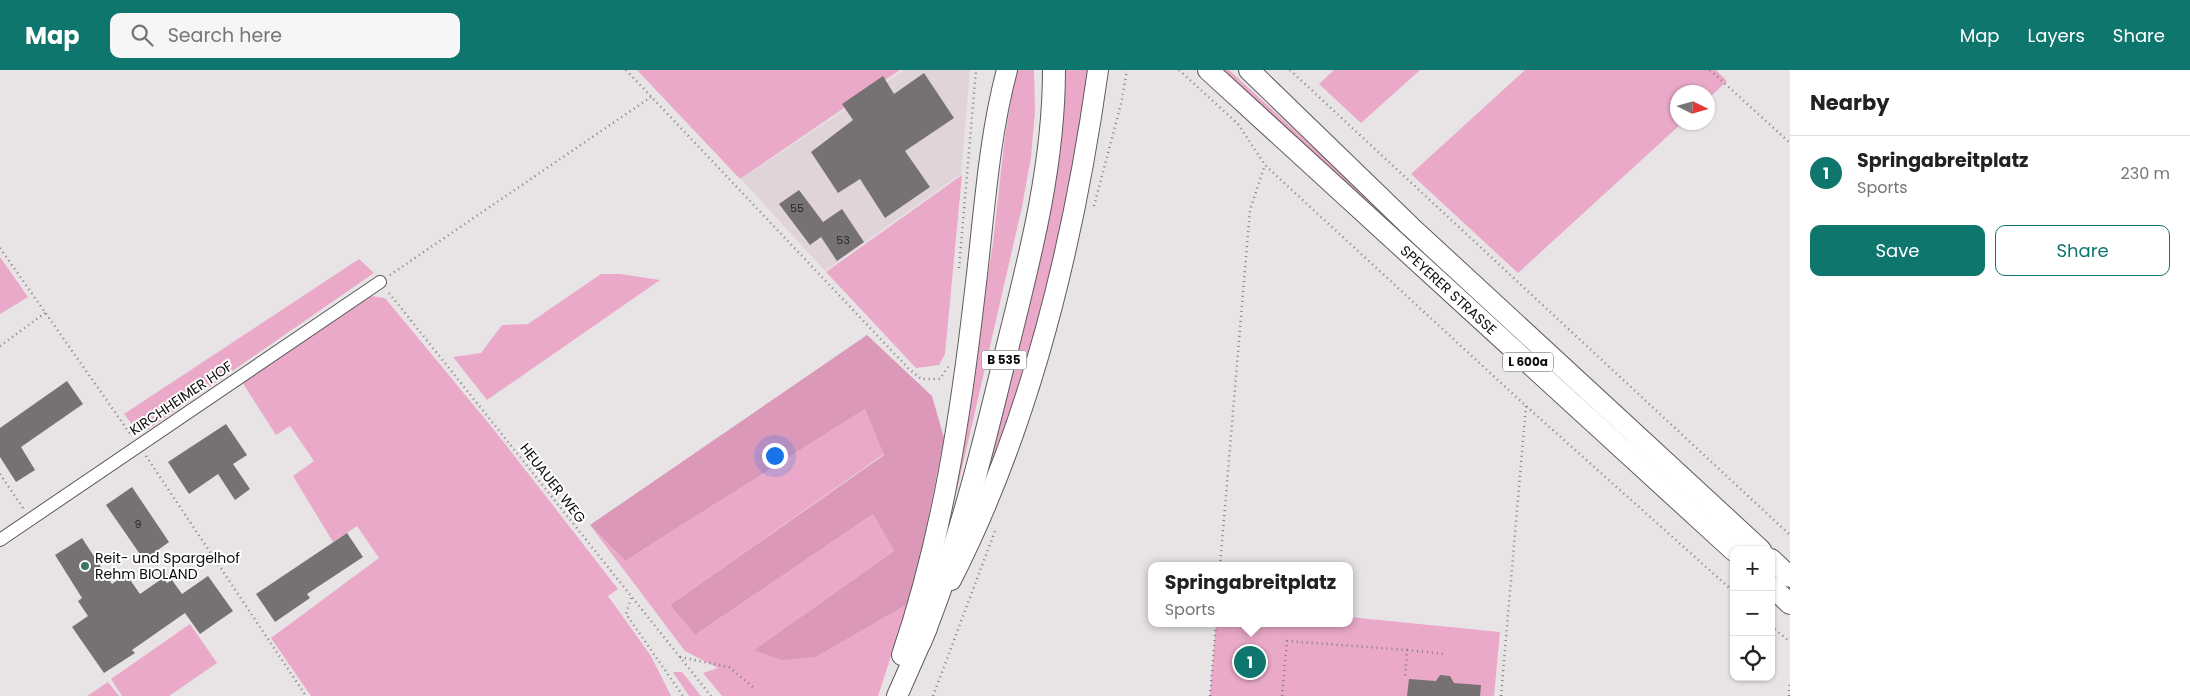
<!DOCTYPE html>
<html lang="en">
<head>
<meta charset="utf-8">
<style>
	:root { --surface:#fff; --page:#f6f6f6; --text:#222; --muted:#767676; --line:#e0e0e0; --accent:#0f766e }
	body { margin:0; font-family:Poppins,sans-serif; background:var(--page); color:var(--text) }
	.controls { position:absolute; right:15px; bottom:15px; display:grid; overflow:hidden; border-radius:10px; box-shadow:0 1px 4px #0004 }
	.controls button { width:45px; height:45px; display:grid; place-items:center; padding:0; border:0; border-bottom:1px solid var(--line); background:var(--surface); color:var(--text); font:25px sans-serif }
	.compass { position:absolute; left:1670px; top:15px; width:45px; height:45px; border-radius:50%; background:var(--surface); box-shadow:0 1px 4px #0004; rotate:95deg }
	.you { position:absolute; left:774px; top:385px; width:18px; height:18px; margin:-12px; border:4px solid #fff; border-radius:50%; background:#1a73e8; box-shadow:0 0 0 8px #1a73e833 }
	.badge { display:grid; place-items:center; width:32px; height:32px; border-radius:50%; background:var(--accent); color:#fff; font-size:16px; font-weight:700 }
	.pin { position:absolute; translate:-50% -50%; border:2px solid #fff; box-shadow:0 1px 5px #0006 }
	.popup { position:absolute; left:1148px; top:492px; width:205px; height:65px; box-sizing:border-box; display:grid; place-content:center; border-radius:10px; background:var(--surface); filter:drop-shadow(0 1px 4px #0005); font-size:16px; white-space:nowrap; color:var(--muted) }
	.popup b { font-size:19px; color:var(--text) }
	.popup::after { content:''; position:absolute; left:50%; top:100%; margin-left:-10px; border:10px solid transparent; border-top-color:var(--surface) }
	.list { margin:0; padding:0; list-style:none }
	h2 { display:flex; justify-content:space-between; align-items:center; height:65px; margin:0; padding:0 20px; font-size:21px }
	h2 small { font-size:16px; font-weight:400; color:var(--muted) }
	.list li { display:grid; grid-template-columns:32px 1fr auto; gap:15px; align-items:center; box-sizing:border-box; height:75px; padding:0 20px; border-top:1px solid var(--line) }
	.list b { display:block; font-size:19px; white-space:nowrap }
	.list p { margin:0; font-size:16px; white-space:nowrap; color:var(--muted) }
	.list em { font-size:16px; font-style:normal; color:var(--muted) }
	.actions { display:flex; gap:10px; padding:15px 20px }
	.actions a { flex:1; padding:11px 0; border:1px solid var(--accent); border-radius:10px; text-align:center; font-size:18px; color:var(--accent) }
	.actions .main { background:var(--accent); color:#fff }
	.icon { flex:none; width:28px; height:28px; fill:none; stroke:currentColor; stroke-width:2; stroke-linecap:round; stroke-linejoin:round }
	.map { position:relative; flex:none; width:1790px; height:626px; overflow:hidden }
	header { display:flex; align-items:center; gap:30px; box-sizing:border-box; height:70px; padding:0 25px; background:var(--accent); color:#fff }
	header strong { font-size:24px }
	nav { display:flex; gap:28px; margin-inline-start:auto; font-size:18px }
	.search { width:350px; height:45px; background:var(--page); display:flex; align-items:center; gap:12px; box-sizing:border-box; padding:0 18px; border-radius:10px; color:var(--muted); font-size:19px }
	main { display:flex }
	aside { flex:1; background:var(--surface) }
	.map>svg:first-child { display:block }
</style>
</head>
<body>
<header>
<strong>Map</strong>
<div class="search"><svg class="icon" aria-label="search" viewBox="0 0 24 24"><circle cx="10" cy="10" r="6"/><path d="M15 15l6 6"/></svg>Search here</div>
<nav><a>Map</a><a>Layers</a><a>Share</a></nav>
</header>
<main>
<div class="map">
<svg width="1790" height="626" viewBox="0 0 1790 626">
	<rect width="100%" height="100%" fill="#e8e4e6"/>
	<path fill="#e0d4d9" d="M904,0H970L961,104L825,201L741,109Z"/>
	<path fill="#eaa9c9" d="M637,0H900L740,109Z
		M1016,0H1034L1035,41L1031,87L1022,137L957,420H954L993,173L1005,66Z
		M1066,0H1090C1077,101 1054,202 1025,300C1013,342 996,383 981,425L977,424C1015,285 1062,145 1066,0Z
		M1219,0H1229L1750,480H1741Z
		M1334,0H1420L1361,53L1319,14Z
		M1525,0H1716L1727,11L1708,29V22H1678V52L1682,53L1518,203L1411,104Z
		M962,105L945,284L939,295L916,298L826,202Z
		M0,187L28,227L0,244Z
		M359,189L374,203L147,360L137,361L124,344Z
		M601,204H620L660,210L487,330L453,287L481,283L502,255L528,254Z
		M370,226L385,228L495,361L618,519L608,526L651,586L671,626H311L271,568L379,488L357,456L333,472L293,406L314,391L290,356L276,365L242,312Z
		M865,339L884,384L670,535L695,565L873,444L894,481L754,580L816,587L908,534L878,626H722L703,603L718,598L685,581L590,455L625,491Z
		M1349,547L1500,562L1494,626H1210L1216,553H1349Z
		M190,554L217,593L169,626H122L111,609Z
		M673,602H682L701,626H689Z
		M108,612L119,626H87Z"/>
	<path fill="#db98b9" d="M867,265L932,326L944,368L914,522L908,534L816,587L782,590L754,580L894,481L873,444L695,565L670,535L884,385L865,339L625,491L590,455Z"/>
	<path fill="#767274" d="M924,3L954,48L905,81L930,117L885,148L860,109L838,123L811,82L853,50L842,34L883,6L894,24Z
		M799,120L823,152L842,139L864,172L837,191L821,167L810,175L779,134Z
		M67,311L83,334L21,377L35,400L16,412L0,387V358Z
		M226,354L247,385L233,394L250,419L235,430L218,404L189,424L168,392Z
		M132,417L169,472L144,490L106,435Z
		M347,463L363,487L307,524L310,528L275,552L256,524Z
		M82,468L112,514L126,504L140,524L163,508L167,513L172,510L182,524L208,506L233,541L200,564L185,543L132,580L135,583L104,603L72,557L88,546L78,531L82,528L55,485Z
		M1440,605L1450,606L1454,613L1481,615L1480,626H1407L1409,609L1436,611Z"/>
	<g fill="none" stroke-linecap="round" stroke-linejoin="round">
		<g stroke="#5e5a5c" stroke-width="14">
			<path id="street" d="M0,470L380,212"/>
		</g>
		<g stroke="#5e5a5c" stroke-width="22">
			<g id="primary">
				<path id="s1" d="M1208,0L1734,481"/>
				<path d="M1249,0L1411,157L1761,480"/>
				<path d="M1771,489L1790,507"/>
				<path d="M951,510C1030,355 1074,172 1098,0"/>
				<path d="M1771,516L1790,534"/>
				<path d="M902,585C942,468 961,344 975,221C984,148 988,71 1007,0"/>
				<path d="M897,626L927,558"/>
			</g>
		</g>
		<g stroke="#5e5a5c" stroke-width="24">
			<path id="highway" d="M920,572C959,477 983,378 1007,279C1030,187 1054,95 1054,0"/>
		</g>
		<path stroke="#827f81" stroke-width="2.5" stroke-dasharray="1 4" stroke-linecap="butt" d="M626,0L908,298L921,309H940L948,297
			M1179,0L1238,54L1265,95L1281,110L1526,336L1734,522
			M1290,0L1790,465
			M1710,0L1790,73
			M1094,136L1121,34L1127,0
			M0,178L131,365
			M959,198L976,0
			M390,205L651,27
			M389,223L711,626
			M0,276L45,243
			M146,386L306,626
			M0,404L23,438
			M1220,496L1250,140L1265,95
			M631,528L626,544L683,626
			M1771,556L1790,572
			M1407,580L1445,584
			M680,587L729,597L754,618
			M933,626L995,461
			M1210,626L1216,553
			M1282,626L1287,571L1407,580L1405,609
			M1501,626L1526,336
			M1789,626L1790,611"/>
		<use href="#street" stroke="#fff" stroke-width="12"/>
		<use href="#primary" stroke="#fff" stroke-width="20"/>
		<use href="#highway" stroke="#fff" stroke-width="22"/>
	</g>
	<circle fill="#3a7660" stroke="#fff" stroke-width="2" cx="85" cy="496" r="5"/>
	<g text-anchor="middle" stroke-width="4" stroke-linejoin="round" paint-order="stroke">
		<g font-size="11" fill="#282627">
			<text x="797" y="142">55</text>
			<text x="843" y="174">53</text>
			<text x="138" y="458">9</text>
		</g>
		<g fill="#fff" stroke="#565556" stroke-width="1">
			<rect x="981.5" y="280.5" width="45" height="19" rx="4"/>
			<rect x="1503" y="282.5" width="50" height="19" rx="4"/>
		</g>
		<g font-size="12" font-weight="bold" fill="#0e0c0d">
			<text x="1004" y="294">B 535</text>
			<text x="1528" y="296">L 600a</text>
		</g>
		<g font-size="14" fill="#0e0c0d" stroke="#fff">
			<text dy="5" stroke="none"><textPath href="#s1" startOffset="326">SPEYERER STRASSE</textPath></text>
			<text transform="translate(181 328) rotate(-34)" y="5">KIRCHHEIMER HOF</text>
			<text transform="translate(553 413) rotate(52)" y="5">HEUAUER WEG</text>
		</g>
		<g font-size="14" fill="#0e0c0d" stroke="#fff" text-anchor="start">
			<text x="95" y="493">Reit- und Spargelhof<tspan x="95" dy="16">Rehm BIOLAND</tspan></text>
		</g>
	</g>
</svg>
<div class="controls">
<button>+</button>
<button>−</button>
<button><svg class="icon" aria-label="locate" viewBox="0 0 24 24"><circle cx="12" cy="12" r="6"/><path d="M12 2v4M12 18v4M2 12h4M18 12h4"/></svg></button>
</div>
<svg class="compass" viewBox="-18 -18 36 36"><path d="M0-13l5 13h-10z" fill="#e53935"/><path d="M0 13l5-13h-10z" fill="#767676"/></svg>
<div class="you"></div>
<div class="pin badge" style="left:1250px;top:592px">1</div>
<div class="popup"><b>Springabreitplatz</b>Sports</div>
</div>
<aside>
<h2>Nearby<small></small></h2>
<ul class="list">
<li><span class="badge">1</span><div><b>Springabreitplatz</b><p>Sports</p></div><em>230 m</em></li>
</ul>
<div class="actions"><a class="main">Save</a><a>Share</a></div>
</aside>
</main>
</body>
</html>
